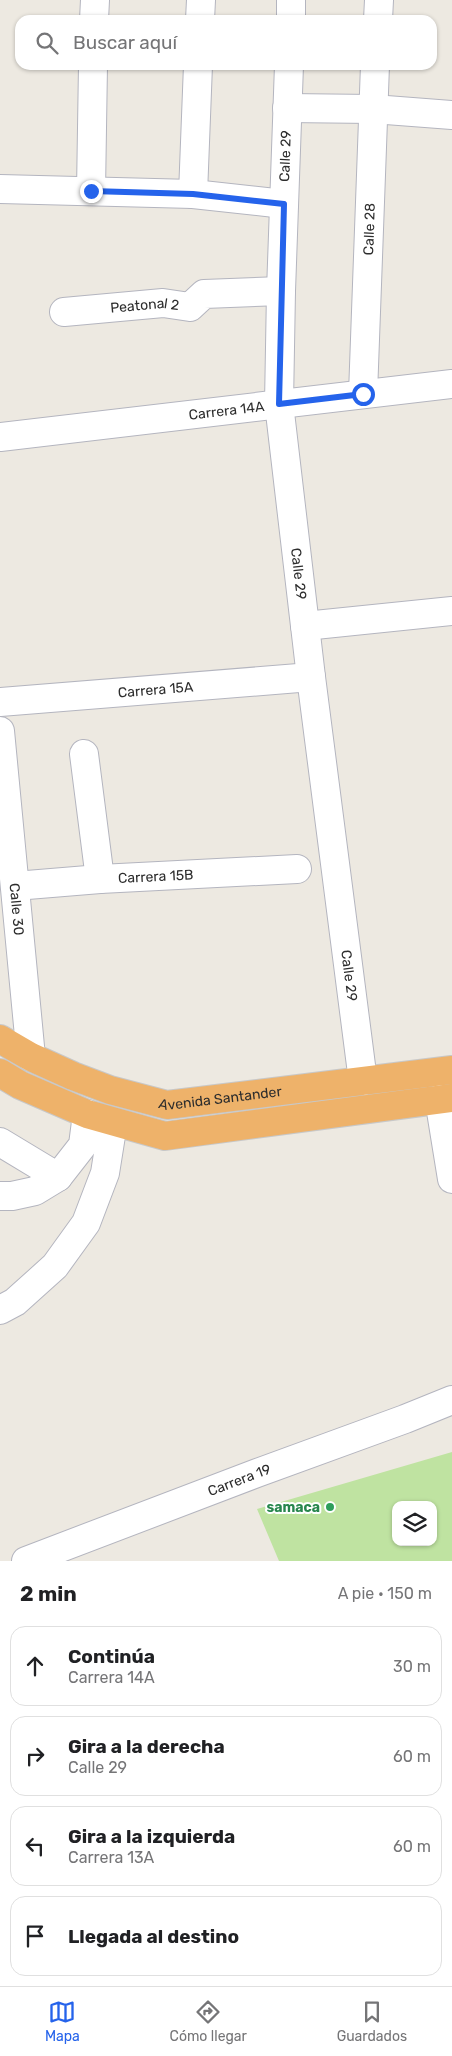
<!DOCTYPE html>
<html lang="es">
<head>
<meta charset="utf-8">
<style>
	:root { --surface:#fff; --page:#f6f6f6; --text:#202124; --muted:#757577; --line:#e0e0e0; --accent:#2563eb }
	body { margin:0; font-family:Rubik,sans-serif; background:var(--page); color:var(--text) }
	.controls { position:absolute; right:15px; bottom:15px; display:grid; overflow:hidden; border-radius:10px; box-shadow:0 1px 4px #0004 }
	.controls button { width:45px; height:45px; display:grid; place-items:center; padding:0; border:0; border-bottom:1px solid var(--line); background:var(--surface); color:var(--text); font:25px sans-serif }
	.stop { position:absolute; width:15px; height:15px; margin:-11px; border:4px solid #2563eb; border-radius:50%; background:#fff }
	.stop.end { background:#2563eb; border-color:#fff; box-shadow:0 1px 5px #0008 }
	.list { margin:0; padding:0; list-style:none }
	h2 { display:flex; justify-content:space-between; align-items:center; height:65px; margin:0; padding:0 20px; font-size:21px }
	h2 small { font-size:16px; font-weight:400; color:var(--muted) }
	.list li { display:grid; grid-template-columns:32px 1fr auto; gap:15px; align-items:center; box-sizing:border-box; height:80px; margin:0 10px 10px; padding:0 10px; border:1px solid var(--line); border-radius:15px }
	.list b { display:block; font-size:19px; white-space:nowrap }
	.list p { margin:0; font-size:16px; white-space:nowrap; color:var(--muted) }
	.list em { font-size:16px; font-style:normal; color:var(--muted) }
	.icon { flex:none; width:28px; height:28px; fill:none; stroke:currentColor; stroke-width:2; stroke-linecap:round; stroke-linejoin:round }
	.map { position:relative; flex:none; width:452px; height:1561px; overflow:hidden }
	.search { position:absolute; background:var(--surface); box-shadow:0 1px 4px #0004; left:15px; right:15px; top:15px; height:55px; display:flex; align-items:center; gap:12px; box-sizing:border-box; padding:0 18px; border-radius:15px; color:var(--muted); font-size:19px }
	.sheet { height:425px; background:var(--surface) }
	nav { display:flex; justify-content:space-around; align-items:center; box-sizing:border-box; height:70px; border-top:1px solid var(--line); background:var(--surface); font-size:14px; color:var(--muted) }
	nav a { display:grid; justify-items:center; gap:2px }
	nav .on { color:var(--accent) }
	.map>svg:first-child { display:block }
</style>
</head>
<body>
<div class="map">
<svg width="452" height="1561" viewBox="0 0 452 1561">
	<rect width="100%" height="100%" fill="#ede9e1"/>
	<path fill="#bfe3a1" fill-rule="evenodd" d="M452,1452V1561H279L257,1509ZM396,1505H433V1542H396Z"/>
	<g fill="none" stroke-linecap="round" stroke-linejoin="round">
		<g stroke="#b4b5bf" stroke-width="30">
			<g id="minor">
				<path d="M94,20L95,0"/>
				<path d="M200,20L201,0"/>
				<path d="M291,20V0"/>
				<path d="M378,20L379,0"/>
				<path id="s1" d="M289,65L281,291L279,404L311,677L363,1081"/>
				<path d="M287,108L373,109L452,115"/>
				<path d="M0,189L193,194L284,204"/>
				<path d="M91,191L93,65"/>
				<path d="M193,194L198,65"/>
				<path id="s2" d="M64,312L163,303L190,307L204,294L281,291"/>
				<path id="s3" d="M363,394L375,65"/>
				<path id="s4" d="M0,437L452,384"/>
				<path d="M305,626L452,611"/>
				<path id="s5" d="M0,702L311,677"/>
				<path id="s6" d="M0,731L31,1057"/>
				<path d="M84,754L100,879"/>
				<path id="s7" d="M15,886L100,879L297,869"/>
				<path d="M439,1099L452,1179"/>
				<path d="M0,1142L58,1177"/>
				<path d="M0,1196H12L35,1191L58,1177L83,1145L87,1114"/>
				<path d="M0,1310L15,1302L55,1266L86,1223L105,1173L113,1123"/>
				<path id="s8" d="M26,1561L257,1473L405,1419L452,1400"/>
			</g>
		</g>
		<g stroke="#c8c8c8" stroke-width="30">
			<g id="highway">
				<path id="s9" d="M0,1039L31,1057L73,1076L110,1090L167,1105L452,1070"/>
				<path d="M0,1073L20,1085L87,1114L165,1136L452,1098"/>
			</g>
		</g>
		<use href="#minor" stroke="#fff" stroke-width="28"/>
		<use href="#highway" stroke="#eeb26a" stroke-width="28"/>
	</g>
	<g fill="none" stroke-linecap="round" stroke-linejoin="round">
		<path stroke="#2563eb" stroke-width="6" d="M91,191L193,194L284,204L279,404L363,394"/>
	</g>
	<circle fill="#2e9e5b" stroke="#fff" stroke-width="2" cx="330" cy="1507" r="5"/>
	<g text-anchor="middle" stroke-width="4" stroke-linejoin="round" paint-order="stroke">
		<g font-size="14" fill="#2d2d2d" stroke="#fff">
			<text transform="translate(285 156) rotate(-88)" y="5">Calle 29</text>
			<text dy="5" stroke="none"><textPath href="#s3" startOffset="165">Calle 28</textPath></text>
			<text dy="5" stroke="none"><textPath href="#s2" startOffset="81">Peatonal 2</textPath></text>
			<text dy="5" stroke="none"><textPath href="#s4" startOffset="228">Carrera 14A</textPath></text>
			<text dy="5" stroke="none"><textPath href="#s1" startOffset="510">Calle 29</textPath></text>
			<text dy="5" stroke="none"><textPath href="#s5" startOffset="156">Carrera 15A</textPath></text>
			<text dy="5" stroke="none"><textPath href="#s7" startOffset="141">Carrera 15B</textPath></text>
			<text dy="5" stroke="none"><textPath href="#s6" startOffset="179">Calle 30</textPath></text>
			<text dy="5" stroke="none"><textPath href="#s1" startOffset="915">Calle 29</textPath></text>
			<text dy="5" stroke="none"><textPath href="#s9" startOffset="234">Avenida Santander</textPath></text>
			<text dy="5" stroke="none"><textPath href="#s8" startOffset="228">Carrera 19</textPath></text>
		</g>
		<g font-size="14" font-weight="bold" fill="#27864d" stroke="#fff" text-anchor="end">
			<text x="320" y="1512">samaca</text>
		</g>
	</g>
</svg>
<div class="controls">
<button><svg class="icon" aria-label="layers" viewBox="0 0 24 24"><path d="M12 4l9 5-9 5-9-5zM3 14l9 5 9-5"/></svg></button>
</div>
<div class="stop" style="left:363px;top:394px"></div>
<div class="stop end" style="left:91px;top:191px"></div>
<div class="search"><svg class="icon" aria-label="search" viewBox="0 0 24 24"><circle cx="10" cy="10" r="6"/><path d="M15 15l6 6"/></svg>Buscar aquí</div>
</div>
<section class="sheet">
<h2>2 min<small>A pie · 150 m</small></h2>
<ul class="list">
<li><svg class="icon" aria-label="ahead" viewBox="0 0 24 24"><path d="M12 20V5M6 11l6-6 6 6"/></svg><div><b>Continúa</b><p>Carrera 14A</p></div><em>30 m</em></li>
<li><svg class="icon" aria-label="right" viewBox="0 0 24 24"><path d="M7 20v-9h11M14 6l5 5-5 5"/></svg><div><b>Gira a la derecha</b><p>Calle 29</p></div><em>60 m</em></li>
<li><svg class="icon" aria-label="left" viewBox="0 0 24 24"><path d="M17 20v-9H6M10 6l-5 5 5 5"/></svg><div><b>Gira a la izquierda</b><p>Carrera 13A</p></div><em>60 m</em></li>
<li><svg class="icon" aria-label="arrive" viewBox="0 0 24 24"><path d="M6 21V4h12l-3 4 3 4H6"/></svg><div><b>Llegada al destino</b></div></li>
</ul>
</section>
<nav>
<a class="on"><svg class="icon" aria-label="map" viewBox="0 0 24 24"><path d="M3 6l6-2 6 2 6-2v14l-6 2-6-2-6 2zM9 4v14M15 6v14"/></svg>Mapa</a>
<a><svg class="icon" aria-label="directions" viewBox="0 0 24 24"><path d="M12 3l9 9-9 9-9-9zM9 14v-3h6M13 9l2 2-2 2"/></svg>Cómo llegar</a>
<a><svg class="icon" aria-label="saved" viewBox="0 0 24 24"><path d="M7 4h10v16l-5-4-5 4z"/></svg>Guardados</a>
</nav>
</body>
</html>
